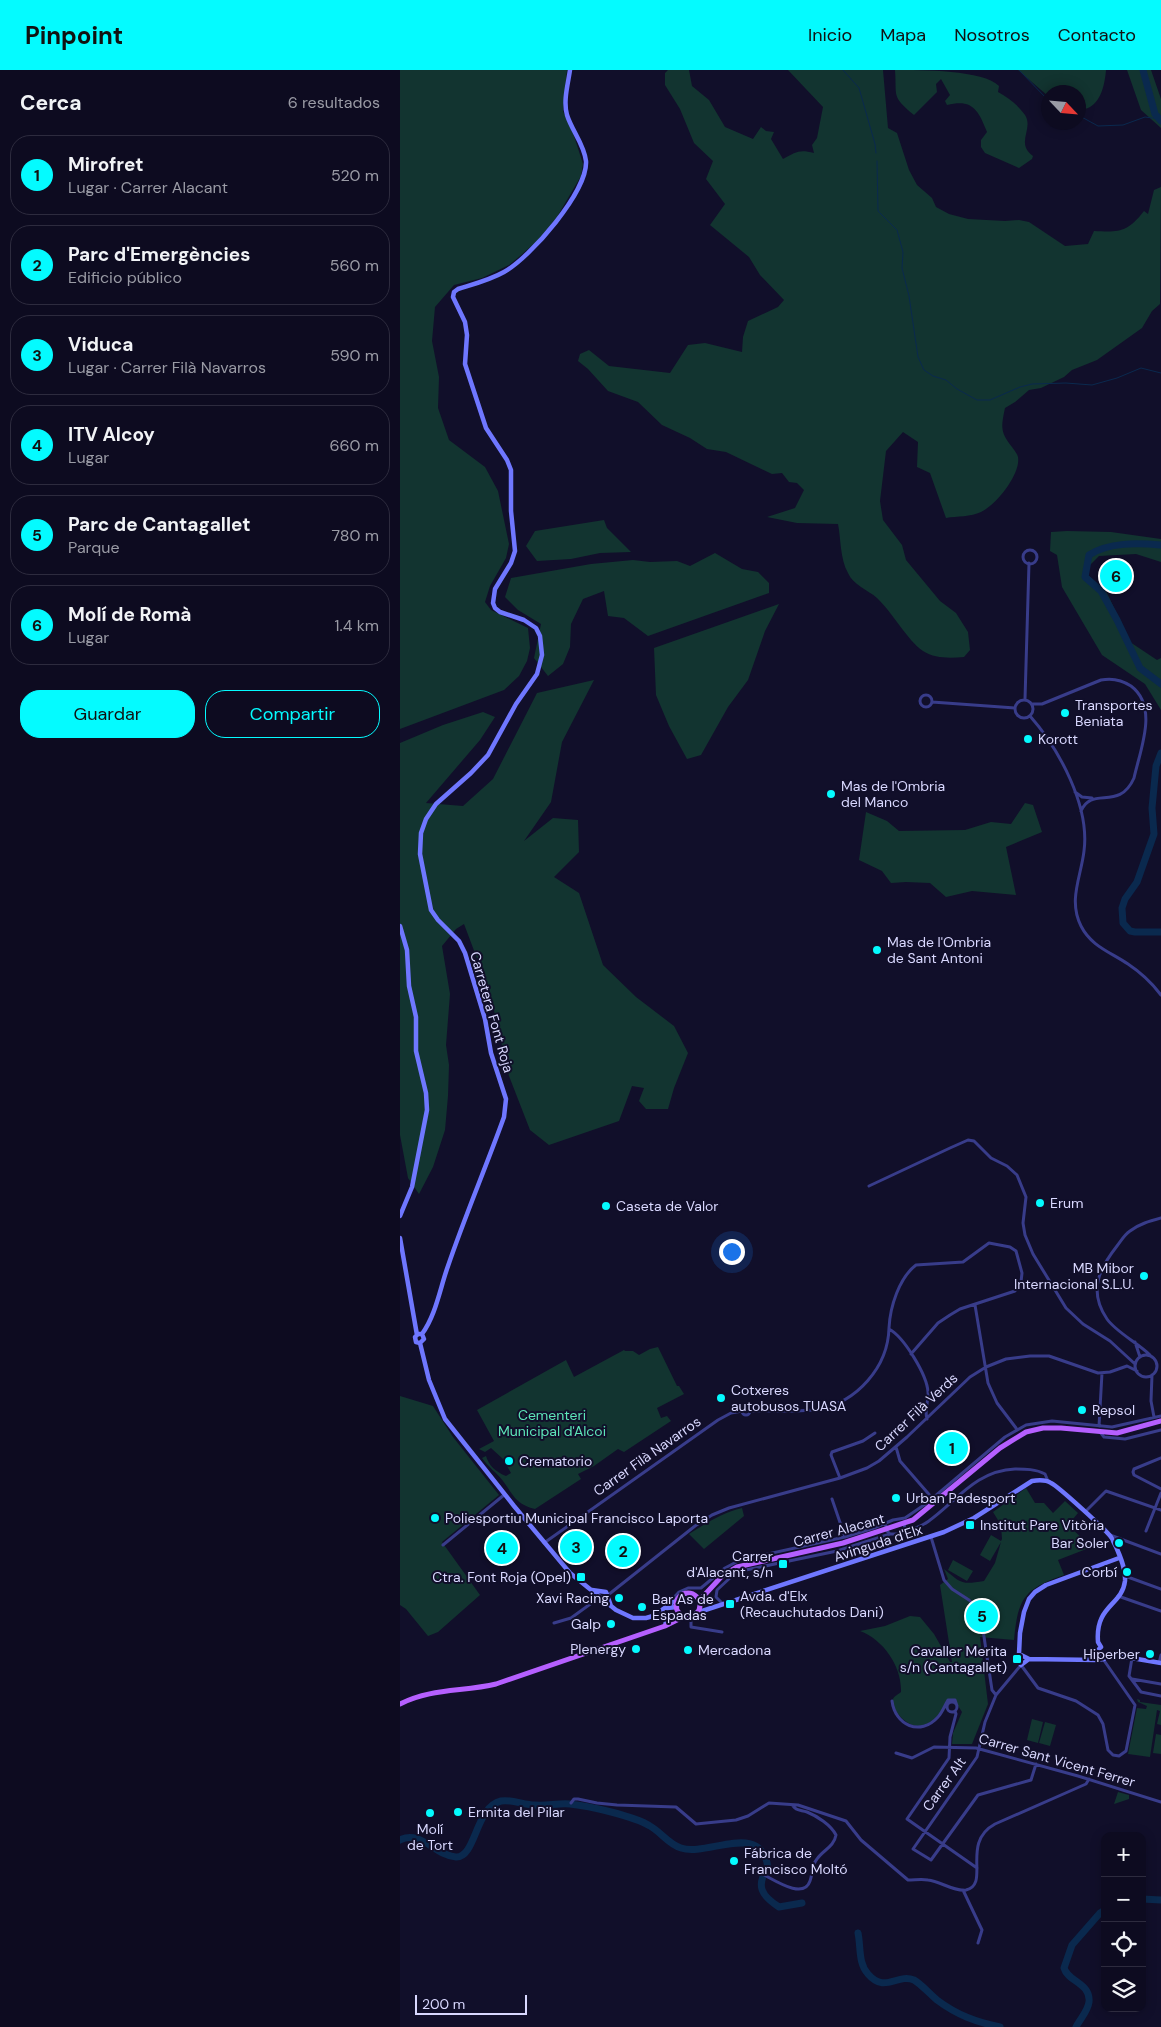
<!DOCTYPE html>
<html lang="es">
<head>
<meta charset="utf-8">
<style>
	:root { --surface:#0d0b20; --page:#1b192d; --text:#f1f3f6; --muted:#9a9ba5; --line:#2d2b3e; --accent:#04fbff }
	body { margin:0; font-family:"DM Sans",sans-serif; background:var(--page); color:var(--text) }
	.controls { position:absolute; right:15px; bottom:15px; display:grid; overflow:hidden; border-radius:10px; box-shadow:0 2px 12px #0003 }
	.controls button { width:45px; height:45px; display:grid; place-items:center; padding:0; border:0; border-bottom:1px solid var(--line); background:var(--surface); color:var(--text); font:25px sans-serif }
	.compass { position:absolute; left:641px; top:15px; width:45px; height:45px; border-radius:50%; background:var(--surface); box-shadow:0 2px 12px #0003; rotate:116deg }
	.scale { position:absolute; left:15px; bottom:12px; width:112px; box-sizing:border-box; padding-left:5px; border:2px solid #d9d8ff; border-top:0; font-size:14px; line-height:18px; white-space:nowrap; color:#d9d8ff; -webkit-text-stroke:4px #110f2a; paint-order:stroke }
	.you { position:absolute; left:331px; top:1181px; width:18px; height:18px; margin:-12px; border:4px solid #fff; border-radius:50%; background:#1a73e8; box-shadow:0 0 0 8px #1a73e833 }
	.badge { display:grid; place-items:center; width:32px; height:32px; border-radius:50%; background:var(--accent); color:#111; font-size:16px; font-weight:700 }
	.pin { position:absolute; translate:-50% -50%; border:2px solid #fff; box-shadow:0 1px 5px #0006 }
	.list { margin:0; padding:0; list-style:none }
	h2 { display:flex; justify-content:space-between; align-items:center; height:65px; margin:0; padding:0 20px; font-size:21px }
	h2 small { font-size:16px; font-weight:400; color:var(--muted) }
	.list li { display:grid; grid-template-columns:32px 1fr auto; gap:15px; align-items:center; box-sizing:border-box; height:80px; margin:0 10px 10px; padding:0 10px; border:1px solid var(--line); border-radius:20px }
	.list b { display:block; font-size:19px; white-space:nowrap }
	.list p { margin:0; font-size:16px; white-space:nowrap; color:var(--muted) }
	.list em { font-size:16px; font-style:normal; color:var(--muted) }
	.actions { display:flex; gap:10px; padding:15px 20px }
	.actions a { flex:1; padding:11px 0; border:1px solid var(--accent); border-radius:20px; text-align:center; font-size:18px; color:var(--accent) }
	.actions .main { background:var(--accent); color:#111 }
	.icon { flex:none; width:28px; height:28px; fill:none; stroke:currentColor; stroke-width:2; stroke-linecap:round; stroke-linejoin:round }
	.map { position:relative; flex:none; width:761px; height:1957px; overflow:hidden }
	header { display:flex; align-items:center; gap:30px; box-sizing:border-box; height:70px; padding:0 25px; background:var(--accent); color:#111 }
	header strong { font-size:24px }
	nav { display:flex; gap:28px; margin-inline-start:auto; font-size:18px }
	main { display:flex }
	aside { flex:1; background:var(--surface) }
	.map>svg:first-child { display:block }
</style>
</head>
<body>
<header>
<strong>Pinpoint</strong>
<nav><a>Inicio</a><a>Mapa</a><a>Nosotros</a><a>Contacto</a></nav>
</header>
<main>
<aside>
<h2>Cerca<small>6 resultados</small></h2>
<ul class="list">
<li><span class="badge">1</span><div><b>Mirofret</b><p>Lugar · Carrer Alacant</p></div><em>520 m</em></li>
<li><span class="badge">2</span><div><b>Parc d'Emergències</b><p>Edificio público</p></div><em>560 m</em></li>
<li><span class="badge">3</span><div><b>Viduca</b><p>Lugar · Carrer Filà Navarros</p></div><em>590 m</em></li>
<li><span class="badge">4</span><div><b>ITV Alcoy</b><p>Lugar</p></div><em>660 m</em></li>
<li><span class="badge">5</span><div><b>Parc de Cantagallet</b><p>Parque</p></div><em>780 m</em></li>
<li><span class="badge">6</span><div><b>Molí de Romà</b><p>Lugar</p></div><em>1.4 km</em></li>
</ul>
<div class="actions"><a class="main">Guardar</a><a>Compartir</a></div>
</aside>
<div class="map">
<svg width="761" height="1957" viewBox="0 0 761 1957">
	<rect width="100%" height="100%" fill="#110f2a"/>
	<path fill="#123430" d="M0,0H167L163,41L174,66L183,94L181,106L157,147L138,170L120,186L109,195L82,208L54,215L35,237L32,271L39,307L38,338L49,370L85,397L98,421L109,474L106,488L90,516L85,532L91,540L128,558L130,578L127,591L119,606L104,620L0,659Z
		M268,0H289L292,16L309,30L325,57L353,69L361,57L366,61L374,62L371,69L383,89C396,82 399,79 414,83L412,75L417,68L423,37L388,0H483L488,58L497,63L509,100L517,115L532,128L536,137L549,144L568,149L605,151L619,150L629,152L665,176L688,174L694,161C719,162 727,163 744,141L748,144L754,120L761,117L760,234L752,241L742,258L697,290L672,300L664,307L641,318L629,320L615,332L605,338C601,357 600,362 612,377C614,380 617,383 618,387C621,404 596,435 581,442C571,447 557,446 546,448L530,403L517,397L518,372L503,362L486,381L480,431L483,450L502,475L506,490L540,531L556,543L568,562L570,580L564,587C551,588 535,589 523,581C507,570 493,543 477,528C468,520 453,515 448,503C440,489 441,469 438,454L397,453L367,447L395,438L404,420L397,413L389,412L382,403L372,404L326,382L307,379L290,368L262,355L238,332L208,321L188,299L178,291L180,284L189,280L209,296L270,303L288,275L305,273L342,282L343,267L348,251L378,237L384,230L360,205L349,187L310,155L325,134L306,109L313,91L294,73L280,39L265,15V3Z
		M495,0C521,0 584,0 599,16L598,22C609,28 618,35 625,45C634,59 615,73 633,86L632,89L619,98L585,83L581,77V70L587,62C578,39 572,29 547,35L545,31L550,25L541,9L536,14L537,22L514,45C491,26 497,27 495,0Z
		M618,0H706C705,12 702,30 690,37C687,39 682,39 679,40L678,22H648V26Z
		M727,0H751L761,29V58L741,40Z
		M204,450L207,458L231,482L200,483L171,489L137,491L126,476L135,461Z
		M667,461L711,462L761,469V492L736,484L699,486L684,501L707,523L730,572L757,590L761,588V640L745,614L702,585L662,517L657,485L650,481L651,462Z
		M315,483L342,499L358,502L369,513V523L248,566L224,548L208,546L204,521L183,529L171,554L170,577L163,594L148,606L134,588L141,554L118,540L105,527L111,508L191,494L233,490L250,492L277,491L290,496Z
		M379,534L365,561L348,610L328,637L301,685L287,689L269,656L256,625L254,578Z
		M194,610L162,672L151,732L124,771L153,748L178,750L179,782L154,807L179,823L203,895L236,927L274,956L288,983L274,1018L268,1039H246L239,1031L244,1018L232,1016L219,1051L149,1075L130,1060L109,1006L90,923L64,854L56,859L42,876L50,924L46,975L49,995L48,1026L45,1060L33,1097L19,1124L8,1108L0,1065V673L43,655L83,642L95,647L80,670L26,733L63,736L93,709L137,623Z
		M625,733L633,735L642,762L606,777L616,825L572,821L546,827L530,813L506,812L491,813L482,801L459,790L466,742L487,751L499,761L565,760L591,752L611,754Z
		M258,1277L277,1316H279L284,1324L257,1338L261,1348L267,1346L271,1351L224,1382L218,1379L194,1396L178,1404L181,1409L135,1439C116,1434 114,1426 103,1411C97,1403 88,1397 82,1388L86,1386C89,1396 96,1402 106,1406L111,1403L103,1389L91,1378L85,1382L79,1379L94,1371L77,1340L166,1290L174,1307L224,1280L225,1281H233L239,1285L250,1279Z
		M0,1326L33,1336L53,1367L99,1425L42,1472L80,1525L38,1562L28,1566L6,1539L0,1535Z
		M626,1418L635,1433H644L653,1443L665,1431L678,1443L668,1455L688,1474L689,1478L658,1490L664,1505C624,1519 618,1528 614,1570L580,1567L588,1634L572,1674H552L553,1663L562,1642L555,1631L548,1632C541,1642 533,1655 518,1656C508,1657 490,1640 493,1629C494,1626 499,1624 501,1622C502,1597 484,1570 460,1561L485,1556L510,1546L520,1547L534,1564L550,1592H552L540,1515L548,1509L544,1499C561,1513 561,1515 584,1511L595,1493L601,1472L590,1491L580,1485L591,1465L601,1471L602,1469L601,1455L593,1442Z
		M342,1438L344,1446L304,1479L289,1464C306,1453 322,1443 342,1438Z
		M553,1490L573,1501L567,1511L548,1500Z
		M737,1629L740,1630V1632L761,1635V1655L757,1654L760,1641L757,1640L750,1687L728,1684L737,1638L746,1639L747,1636L738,1632Z
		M632,1649L643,1652L638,1673L627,1670Z
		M645,1652L656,1655L650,1676L639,1673Z
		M756,1664L761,1665V1684L753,1683Z
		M718,1722L729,1725V1729L714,1734Z"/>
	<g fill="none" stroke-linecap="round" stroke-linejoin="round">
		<path stroke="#0a294e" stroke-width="1" d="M443,0L459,18L475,74L476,83
			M619,0L648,30
			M678,45L698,56L723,55L745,47L760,49
			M477,91L478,141L497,160L503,182L502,198L509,226L518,287L524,300L533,306L546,310L557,319L577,330H590L620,317L632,314L666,313L692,315L717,308L741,298L761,303"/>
		<path stroke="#0a294e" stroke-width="7" d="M743,0L755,44L761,51
			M761,475C737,473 709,472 689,485L685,507L701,521L717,550L740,598L761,614
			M761,683L756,696L752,738L754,764L737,812L725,829L722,838L723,853L730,861L735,862H761
			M0,1770C20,1759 36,1786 56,1787C76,1788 75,1737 101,1731C112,1729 124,1735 135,1735C147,1736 158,1733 170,1734C189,1736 234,1746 250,1756C261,1762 268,1774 281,1778C308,1787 362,1750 368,1798C355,1816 362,1826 379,1837L402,1833
			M742,1829L761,1830
			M458,1863C461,1877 458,1893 468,1904C485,1924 497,1903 514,1910C520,1913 531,1925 537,1930C557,1945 576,1952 600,1957
			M676,1957C680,1949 688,1941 689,1932C691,1913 668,1912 664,1898L672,1875L700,1843L705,1840"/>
		<path stroke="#383c8a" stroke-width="3" d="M623 487a7 7 0 1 1 14 0a7 7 0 1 1-14 0Z
			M520 631a6 6 0 1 1 12 0a6 6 0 1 1-12 0Z
			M625,629L629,493
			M615 639a9 9 0 1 1 18 0a9 9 0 1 1-18 0Z
			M532,632L615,638
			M632,634H642L701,610C711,608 722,610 731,616C759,637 740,680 734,708C719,742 692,715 681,741
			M630,646C659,679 690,736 684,781C681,807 668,830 681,856C691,876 710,882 728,894C740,902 752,913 761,925
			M675,722L682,727L692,728
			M469,1116L550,1078L568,1070L574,1071L591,1088L607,1096L617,1105L626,1127L623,1153L625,1165L633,1184L666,1238L683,1254L710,1271L735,1294
			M575,1235L588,1313L597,1333L616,1358
			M489,1259C504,1267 527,1305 528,1322C529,1331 524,1340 527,1349
			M735,1272L740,1287
			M750,1285C738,1273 716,1262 707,1249C688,1221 699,1199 717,1176C721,1171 724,1165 730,1161C739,1154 750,1151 761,1148
			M735 1296a11 11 0 1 1 22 0a11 11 0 1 1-22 0Z
			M752,1305L751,1331L754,1347
			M342 1341a4 4 0 1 1 8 0a4 4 0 1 1-8 0Z
			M350,1341C373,1340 397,1343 419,1339C457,1332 488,1297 489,1258C490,1237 499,1208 516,1195L563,1192L589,1173L610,1177L616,1181L622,1203L621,1212L615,1221L560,1239L550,1245L538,1253L511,1284
			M699,1356L702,1303
			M700,1362L704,1367L725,1369L761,1360
			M496,1377L500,1391L533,1429
			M761,1388L734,1399L733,1402L734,1405L761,1419
			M440,1408L431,1385L432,1382L463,1371L475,1363
			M432,1429L445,1467
			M685,1442L706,1421L761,1440
			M486,1456V1460L490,1464H497L505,1460L504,1452
			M746,1461L761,1423
			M503,1462C545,1455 563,1401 615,1399C625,1399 636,1399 645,1404L648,1411
			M710,1465L761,1484
			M531,1467L544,1510L552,1519L569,1530L580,1540L592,1620L596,1625
			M144,1473L318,1350L331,1343L342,1341
			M43,1475L104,1425
			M725,1506L761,1519
			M208,1525L295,1456L312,1445L329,1438L440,1408L467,1398L479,1391L507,1367L570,1307L586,1297L606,1289L630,1286H649L698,1303L710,1302L727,1296L737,1301
			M718,1526L761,1541
			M323,1534L316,1527L317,1520L331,1507L341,1501L437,1481L490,1464
			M266,1536L279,1522L288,1518H301L325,1498L340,1490L445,1467L474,1458L493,1450L505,1448L527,1433L605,1367L626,1355L652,1351L712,1357L761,1346
			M291,1546V1557L322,1562
			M154,1553L171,1548L200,1527
			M732,1588L729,1606L741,1622L761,1626
			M759,1593L761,1585
			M621,1595L596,1625L585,1652L577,1687L513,1779L531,1790L578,1725L631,1710L636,1694
			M621,1595L638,1618L676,1631L698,1645L703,1654L708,1680L713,1685L719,1686L726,1681L735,1635L703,1589
			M732,1609L761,1614
			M492,1631C495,1655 520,1667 538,1647C542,1643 545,1635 548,1630H555L557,1636
			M547 1637a5 5 0 1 1 10 0a5 5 0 1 1-10 0Z
			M555,1641L556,1644L550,1667L549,1688L507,1749L577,1798
			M496,1683L512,1688L534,1677L576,1678L678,1706L761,1732
			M171,1733L174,1729H178L197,1733L217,1735L276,1737L296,1754L336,1750L348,1746L369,1733L398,1735L446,1751L461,1770L508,1810C515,1810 522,1809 528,1810C540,1811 554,1822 566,1820C591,1814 560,1773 595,1754L686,1714L689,1709
			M358,1802C369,1806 403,1832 410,1811C413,1803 411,1796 417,1789C423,1780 434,1777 436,1765C431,1755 417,1746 407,1742C401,1740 396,1741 393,1736
			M563,1820L582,1860L578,1873"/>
		<path stroke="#6f77ff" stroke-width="4.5" d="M0,856L7,880L9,916L16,947V981L26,1023L27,1040L12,1117L0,1146
			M0,1168L17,1265
			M22,1264L24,1269L20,1273L29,1310L45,1349L114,1436L170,1503L216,1540L233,1548H246L253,1546L279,1528
			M20,1273L16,1272L15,1267L18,1264H22C36,1245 40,1218 48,1196C65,1146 86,1097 104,1047L106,1029L91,983L85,949L65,883L59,871L38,850L31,840L20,784L21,763L26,749L36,734L71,703L88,685L116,634L137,604L142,585L140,566L136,558L124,550L100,542L95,538L93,533L95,519L111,493L115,481L111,441V400L107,390L86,358L65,294L67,265L65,252L53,227L54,222L58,219C74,214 90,210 104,202C130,188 188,121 186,91C184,74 172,61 167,45C163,31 168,14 170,0
			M192,1520L206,1522L211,1536
			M267,1538L277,1537
			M261,1541L267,1547L265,1556
			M296,1543L544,1462L574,1448L632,1411C638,1410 645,1409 651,1413C659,1417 706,1460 711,1467C717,1478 726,1498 725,1511C722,1536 695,1535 698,1572L701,1577
			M708,1584L761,1593
			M629,1589L619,1584L620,1563L624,1542L629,1529L635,1522L646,1515L719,1488
			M700,1589L696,1582L701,1577
			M621,1595L629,1589L695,1590L704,1589L708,1584"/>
		<path stroke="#b55fff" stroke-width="5" d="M276 1535a12 12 0 1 1 24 0a12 12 0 1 1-24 0Z
			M299,1531L322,1506L337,1497L443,1473L513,1450L600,1378L626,1362L643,1358H661L717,1363L761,1351
			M0,1634C31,1618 63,1622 96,1614L265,1556L285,1546"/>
	</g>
	<g fill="#04fbff" stroke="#110f2a" stroke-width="2">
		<circle cx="665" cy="643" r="5"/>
		<circle cx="628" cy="669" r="5"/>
		<circle cx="431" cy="724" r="5"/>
		<circle cx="477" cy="880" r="5"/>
		<circle cx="640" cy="1133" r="5"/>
		<circle cx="206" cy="1136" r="5"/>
		<circle cx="744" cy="1206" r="5"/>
		<circle cx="321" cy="1328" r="5"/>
		<circle cx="682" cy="1340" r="5"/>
		<circle cx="109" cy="1391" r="5"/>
		<circle cx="496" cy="1428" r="5"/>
		<circle cx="35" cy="1448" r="5"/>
		<rect x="565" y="1450" width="10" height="10" rx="2.5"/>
		<circle cx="719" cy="1473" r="5"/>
		<rect x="378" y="1489" width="10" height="10" rx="2.5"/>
		<circle cx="727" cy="1502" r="5"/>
		<rect x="176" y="1502" width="10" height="10" rx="2.5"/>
		<circle cx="219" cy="1528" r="5"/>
		<rect x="325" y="1529" width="10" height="10" rx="2.5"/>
		<circle cx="242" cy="1537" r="5"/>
		<circle cx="211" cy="1554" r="5"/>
		<circle cx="236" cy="1579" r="5"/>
		<circle cx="288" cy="1580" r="5"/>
		<circle cx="750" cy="1584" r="5"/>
		<rect x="612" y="1584" width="10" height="10" rx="2.5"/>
		<circle cx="58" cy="1742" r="5"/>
		<circle cx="30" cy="1743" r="5"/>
		<circle cx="334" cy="1791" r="5"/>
	</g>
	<g text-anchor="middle" stroke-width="4" stroke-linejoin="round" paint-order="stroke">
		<g font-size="14" fill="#d9d8ff" stroke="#110f2a" text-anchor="start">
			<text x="675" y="640">Transportes<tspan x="675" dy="16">Beniata</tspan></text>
			<text x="638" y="674">Korott</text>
			<text x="441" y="721">Mas de l'Ombria<tspan x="441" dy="16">del Manco</tspan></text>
			<text x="487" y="877">Mas de l'Ombria<tspan x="487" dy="16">de Sant Antoni</tspan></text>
			<text x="650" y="1138">Erum</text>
			<text x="216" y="1141">Caseta de Valor</text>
			<text x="734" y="1203" text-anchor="end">MB Mibor<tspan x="734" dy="16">Internacional S.L.U.</tspan></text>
			<text x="331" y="1325">Cotxeres<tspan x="331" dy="16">autobusos TUASA</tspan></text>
			<text x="692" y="1345">Repsol</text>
			<text x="119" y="1396">Crematorio</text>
			<text x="506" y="1433">Urban Padesport</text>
			<text x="45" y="1453">Poliesportiu Municipal Francisco Laporta</text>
			<text x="580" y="1460">Institut Pare Vitòria</text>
			<text x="709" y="1478" text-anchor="end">Bar Soler</text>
			<text x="373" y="1491" text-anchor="end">Carrer<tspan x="373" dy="16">d'Alacant, s/n</tspan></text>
			<text x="717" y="1507" text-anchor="end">Corbí</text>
			<text x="171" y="1512" text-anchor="end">Ctra. Font Roja (Opel)</text>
			<text x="340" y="1531">Avda. d'Elx<tspan x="340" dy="16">(Recauchutados Dani)</tspan></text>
			<text x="209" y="1533" text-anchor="end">Xavi Racing</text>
			<text x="252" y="1534">Bar As de<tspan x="252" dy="16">Espadas</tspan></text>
			<text x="201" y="1559" text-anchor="end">Galp</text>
			<text x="226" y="1584" text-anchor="end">Plenergy</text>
			<text x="298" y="1585">Mercadona</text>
			<text x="607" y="1586" text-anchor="end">Cavaller Merita<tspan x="607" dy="16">s/n (Cantagallet)</tspan></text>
			<text x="740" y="1589" text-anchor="end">Hiperber</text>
			<text x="68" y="1747">Ermita del Pilar</text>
			<text x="30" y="1764" text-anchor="middle">Molí<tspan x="30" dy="16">de Tort</tspan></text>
			<text x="344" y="1788">Fábrica de<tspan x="344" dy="16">Francisco Moltó</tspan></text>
		</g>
		<g font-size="14" fill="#d9d8ff" stroke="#110f2a">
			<text transform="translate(92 942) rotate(74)" y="5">Carretera Font Roja</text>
			<text transform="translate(516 1342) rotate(-43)" y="5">Carrer Filà Verds</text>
			<text transform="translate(247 1386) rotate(-35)" y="5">Carrer Filà Navarros</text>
			<text transform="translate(439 1460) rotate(-15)" y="5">Carrer Alacant</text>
			<text transform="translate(478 1473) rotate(-18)" y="5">Avinguda d'Elx</text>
			<text transform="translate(657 1690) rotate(16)" y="5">Carrer Sant Vicent Ferrer</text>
			<text transform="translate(544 1714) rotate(-54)" y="5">Carrer Alt</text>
		</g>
		<g font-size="14" fill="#5de5b8" stroke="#110f2a">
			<text x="152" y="1350">Cementeri<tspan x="152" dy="16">Municipal d'Alcoi</tspan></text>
		</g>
	</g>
</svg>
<div class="controls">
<button>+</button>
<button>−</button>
<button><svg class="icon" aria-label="locate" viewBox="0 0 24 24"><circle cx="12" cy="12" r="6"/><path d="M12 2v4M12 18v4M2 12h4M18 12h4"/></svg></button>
<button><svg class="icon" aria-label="layers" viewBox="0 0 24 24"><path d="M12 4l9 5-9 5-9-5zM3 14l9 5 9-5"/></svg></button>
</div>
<svg class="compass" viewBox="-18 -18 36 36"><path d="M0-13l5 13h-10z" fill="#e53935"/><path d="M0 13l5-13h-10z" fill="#9a9ba5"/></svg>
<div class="scale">200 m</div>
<div class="you"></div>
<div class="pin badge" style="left:552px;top:1378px">1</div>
<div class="pin badge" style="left:223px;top:1481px">2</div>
<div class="pin badge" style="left:176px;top:1477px">3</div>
<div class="pin badge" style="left:102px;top:1478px">4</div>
<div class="pin badge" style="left:582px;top:1546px">5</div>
<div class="pin badge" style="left:716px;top:506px">6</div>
</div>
</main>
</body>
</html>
